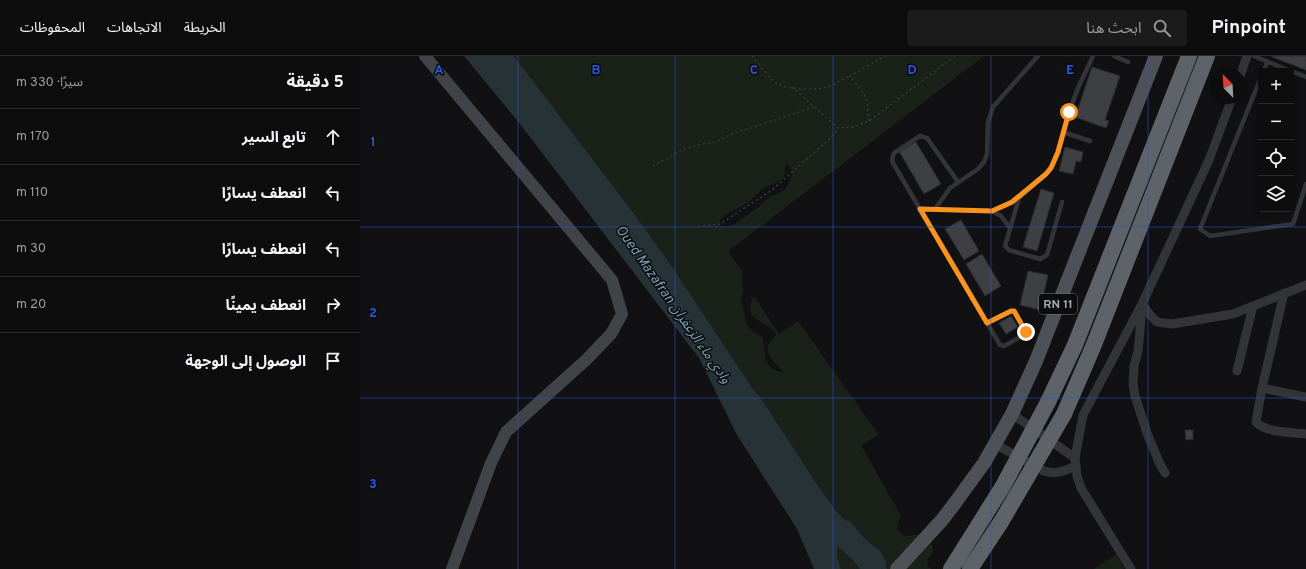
<!DOCTYPE html>
<html lang="ar">
<head>
<meta charset="utf-8">
<style>
	:root { --surface:#0d0d0e; --page:#1b1b1c; --text:#f1f3f6; --muted:#9a9c9e; --line:#2d2d2e }
	body { margin:0; font-family:Overpass,"Noto Sans Arabic",sans-serif; background:var(--page); color:var(--text); direction:rtl }
	.controls { position:absolute; right:12px; top:12px; display:grid; overflow:hidden; border-radius:4px; box-shadow:0 2px 6px #0003 }
	.controls button { width:36px; height:36px; display:grid; place-items:center; padding:0; border:0; border-bottom:1px solid var(--line); background:var(--surface); color:var(--text); font:20px sans-serif }
	.compass { position:absolute; left:850px; top:12px; width:36px; height:36px; border-radius:50%; background:var(--surface); box-shadow:0 2px 6px #0003; rotate:336deg }
	.stop { position:absolute; width:12px; height:12px; margin:-9px; border:3px solid #fd931f; border-radius:50%; background:#fff }
	.stop.end { background:#fd931f; border-color:#fff; box-shadow:0 1px 4px #0008 }
	.list { margin:0; padding:0; list-style:none }
	h2 { display:flex; justify-content:space-between; align-items:center; height:52px; margin:0; padding:0 16px; font-size:17px }
	h2 small { font-size:13px; font-weight:400; color:var(--muted) }
	.list li { display:grid; grid-template-columns:26px 1fr auto; gap:12px; align-items:center; box-sizing:border-box; height:56px; padding:0 16px; border-top:1px solid var(--line) }
	.list b { display:block; font-size:15px; white-space:nowrap }
	.list em { font-size:13px; font-style:normal; color:var(--muted) }
	.icon { flex:none; width:22px; height:22px; fill:none; stroke:currentColor; stroke-width:2; stroke-linecap:round; stroke-linejoin:round }
	.map { position:relative; flex:none; width:946px; height:513px; overflow:hidden; direction:ltr }
	header { display:flex; align-items:center; gap:24px; box-sizing:border-box; height:56px; padding:0 20px; background:var(--surface); border-bottom:1px solid var(--line) }
	header strong { font-size:19px }
	nav { display:flex; gap:22px; margin-inline-start:auto; font-size:14px }
	.search { width:280px; height:36px; background:var(--page); display:flex; align-items:center; gap:10px; box-sizing:border-box; padding:0 14px; border-radius:4px; color:var(--muted); font-size:15px }
	main { display:flex }
	aside { flex:1; background:var(--surface) }
	.map>svg:first-child { display:block }
</style>
</head>
<body>
<header>
<strong>Pinpoint</strong>
<div class="search"><svg class="icon" aria-label="search" viewBox="0 0 24 24"><circle cx="10" cy="10" r="6"/><path d="M15 15l6 6"/></svg>ابحث هنا</div>
<nav><a>الخريطة</a><a>الاتجاهات</a><a>المحفوظات</a></nav>
</header>
<main>
<div class="map">
<svg width="946" height="513" viewBox="0 0 946 513">
	<rect width="100%" height="100%" fill="#111113"/>
	<path fill="#192119" fill-rule="evenodd" d="M154,0H624L375,190L370,193L369,197L383,216L382,226L384,233L381,242L387,268L392,275L402,281C407,295 401,315 424,316C418,310 403,297 409,288C411,283 415,283 416,277C404,263 381,264 394,240L419,278L438,265L519,379L501,389L541,460L537,469L538,475L546,480L561,478C572,488 578,491 567,505L568,509L571,513H527L526,506L512,488L503,481L491,466L484,463L477,456L454,424L401,342L393,333L306,202L275,159ZM428,108L430,111L432,119L425,134L408,142L400,150L373,169L363,171L360,168V164L365,159L389,146L401,134L424,122L425,110Z
		M477,490L492,503L500,513H481L477,499Z
		M756,498L764,513H734Z"/>
	<path fill="#273237" d="M104,0H154L275,159L306,202L393,333L401,342L454,424L477,456L484,463L491,466L503,481L520,495L526,506L527,513H500L492,503L477,490V499L481,513H454L437,473L377,379L339,302L160,68Z"/>
	<path fill="#3d3f43" stroke="#2b2c2f" d="M912,0H946V14L912,1Z
		M732,11L760,20L745,64L749,65L746,72L709,59L711,54L717,56Z
		M556,86L581,128L564,138L539,95Z
		M705,91L723,96L721,106L716,105L713,118L699,115Z
		M681,133L694,137L677,195L663,191Z
		M601,164L619,195L604,204L585,173Z
		M622,198L641,230L625,240L606,208Z
		M668,215L688,219L680,254L660,249Z
		M651,260L658,271L646,278L639,267Z
		M825,374H833V383L826,384Z"/>
	<g fill="none" stroke-linecap="round" stroke-linejoin="round">
		<path stroke="#383b3f" stroke-width="1.5" stroke-dasharray="2 3" stroke-linecap="butt" d="M392,0C399,8 410,25 420,29C431,34 456,34 467,31C475,29 482,23 490,20
			M432,31L478,72L494,71L509,65L595,0
			M509,65L507,45L504,38L490,20L525,0
			M293,110L322,94L342,88L356,86L369,79L454,51
			M343,170L360,168L412,134L473,80L478,72"/>
		<path stroke="#323438" stroke-width="4.5" d="M754,0L768,6
			M894,0L930,15
			M904,15L907,6
			M931,15L946,21
			M901,21L840,173L850,180L933,168L946,128
			M703,76L730,85
			M598,126L567,82L560,80L534,97L532,104L533,107L627,267L640,289L644,290L664,279L665,276L655,255H651L627,267
			M659,142L645,190L649,194L680,203L687,199L702,146
			M561,153L632,155L645,150L659,142L686,118L695,104L709,56L718,32L733,0
			M575,153L590,132L618,113L624,106L627,98L628,66L633,51L678,0
			M632,155L641,160L650,172"/>
		<path stroke="#323438" stroke-width="9" d="M880,20L887,0
			M872,42L849,104L782,248L790,259L797,266L812,268L873,258L946,229
			M924,237L902,332L946,341
			M782,253L778,295L774,310L773,328L775,340L787,377L799,406L805,417
			M877,315L893,250
			M902,332L896,366C906,377 932,376 946,378
			M652,358L715,402
			M635,388L684,415C696,419 704,415 715,410
			M771,513L721,432L717,420L715,402L723,359L782,248"/>
		<path stroke="#404348" stroke-width="12" d="M65,0L252,224L262,258L251,278L227,303L146,376L131,407L92,513"/>
		<path stroke="#4e5157" stroke-width="14" d="M537,513L582,464L595,447L624,407L652,358L676,305L796,0"/>
		<path stroke="#5e6269" stroke-width="16" d="M688,346L715,289L829,0
			M704,358L733,291L847,0"/>
		<path stroke="#5e6269" stroke-width="16" d="M591,513L643,430L688,346
			M610,513L641,466L704,358"/>
	</g>
	<g fill="none" stroke-linecap="round" stroke-linejoin="round">
		<path stroke="#fd931f" stroke-width="5" d="M666,276L654,255H651L627,267L560,153L632,155L652,146L686,118L691,112L698,96L709,56"/>
	</g>
	<path fill="none" stroke="#2a57d4" stroke-width="1" stroke-opacity="0.55" d="M158,0V513M315,0V513M473,0V513M631,0V513M788,0V513M0,171H946M0,342H946"/>
	<g text-anchor="middle" stroke-width="3" stroke-linejoin="round" paint-order="stroke">
		<rect fill="#0c0c0e" stroke="#747b82" stroke-width="1" x="679" y="238" width="38" height="20" rx="3"/>
		<g font-size="12" font-weight="bold" fill="#a1aab4">
			<text x="698" y="252">RN 11</text>
		</g>
		<g font-size="14" font-style="italic" fill="#769fb2" stroke="#0c0c0e">
			<text transform="translate(314 248) rotate(55)" y="5">Oued Mazafran وادي ماء الزعفران</text>
		</g>
	</g>
	<g font-size="13" text-anchor="middle" font-weight="bold" fill="#2a57d4" stroke="#0c0c0e" stroke-width="3" stroke-linejoin="round" paint-order="stroke">
		<text x="79" y="18">A</text>
		<text x="236" y="18">B</text>
		<text x="394" y="18">C</text>
		<text x="552" y="18">D</text>
		<text x="710" y="18">E</text>
		<text x="13" y="90">1</text>
		<text x="13" y="261">2</text>
		<text x="13" y="432">3</text>
	</g>
</svg>
<div class="controls">
<button>+</button>
<button>−</button>
<button><svg class="icon" aria-label="locate" viewBox="0 0 24 24"><circle cx="12" cy="12" r="6"/><path d="M12 2v4M12 18v4M2 12h4M18 12h4"/></svg></button>
<button><svg class="icon" aria-label="layers" viewBox="0 0 24 24"><path d="M12 4l9 5-9 5-9-5zM3 14l9 5 9-5"/></svg></button>
</div>
<svg class="compass" viewBox="-18 -18 36 36"><path d="M0-13l5 13h-10z" fill="#e53935"/><path d="M0 13l5-13h-10z" fill="#9a9c9e"/></svg>
<div class="stop" style="left:709px;top:56px"></div>
<div class="stop end" style="left:666px;top:276px"></div>
</div>
<aside>
<h2>5 دقيقة<small>سيرًا · 330 m</small></h2>
<ul class="list">
<li><svg class="icon" aria-label="ahead" viewBox="0 0 24 24"><path d="M12 20V5M6 11l6-6 6 6"/></svg><div><b>تابع السير</b></div><em>170 m</em></li>
<li><svg class="icon" aria-label="left" viewBox="0 0 24 24"><path d="M17 20v-9H6M10 6l-5 5 5 5"/></svg><div><b>انعطف يسارًا</b></div><em>110 m</em></li>
<li><svg class="icon" aria-label="left" viewBox="0 0 24 24"><path d="M17 20v-9H6M10 6l-5 5 5 5"/></svg><div><b>انعطف يسارًا</b></div><em>30 m</em></li>
<li><svg class="icon" aria-label="right" viewBox="0 0 24 24"><path d="M7 20v-9h11M14 6l5 5-5 5"/></svg><div><b>انعطف يمينًا</b></div><em>20 m</em></li>
<li><svg class="icon" aria-label="arrive" viewBox="0 0 24 24"><path d="M6 21V4h12l-3 4 3 4H6"/></svg><div><b>الوصول إلى الوجهة</b></div></li>
</ul>
</aside>
</main>
</body>
</html>
